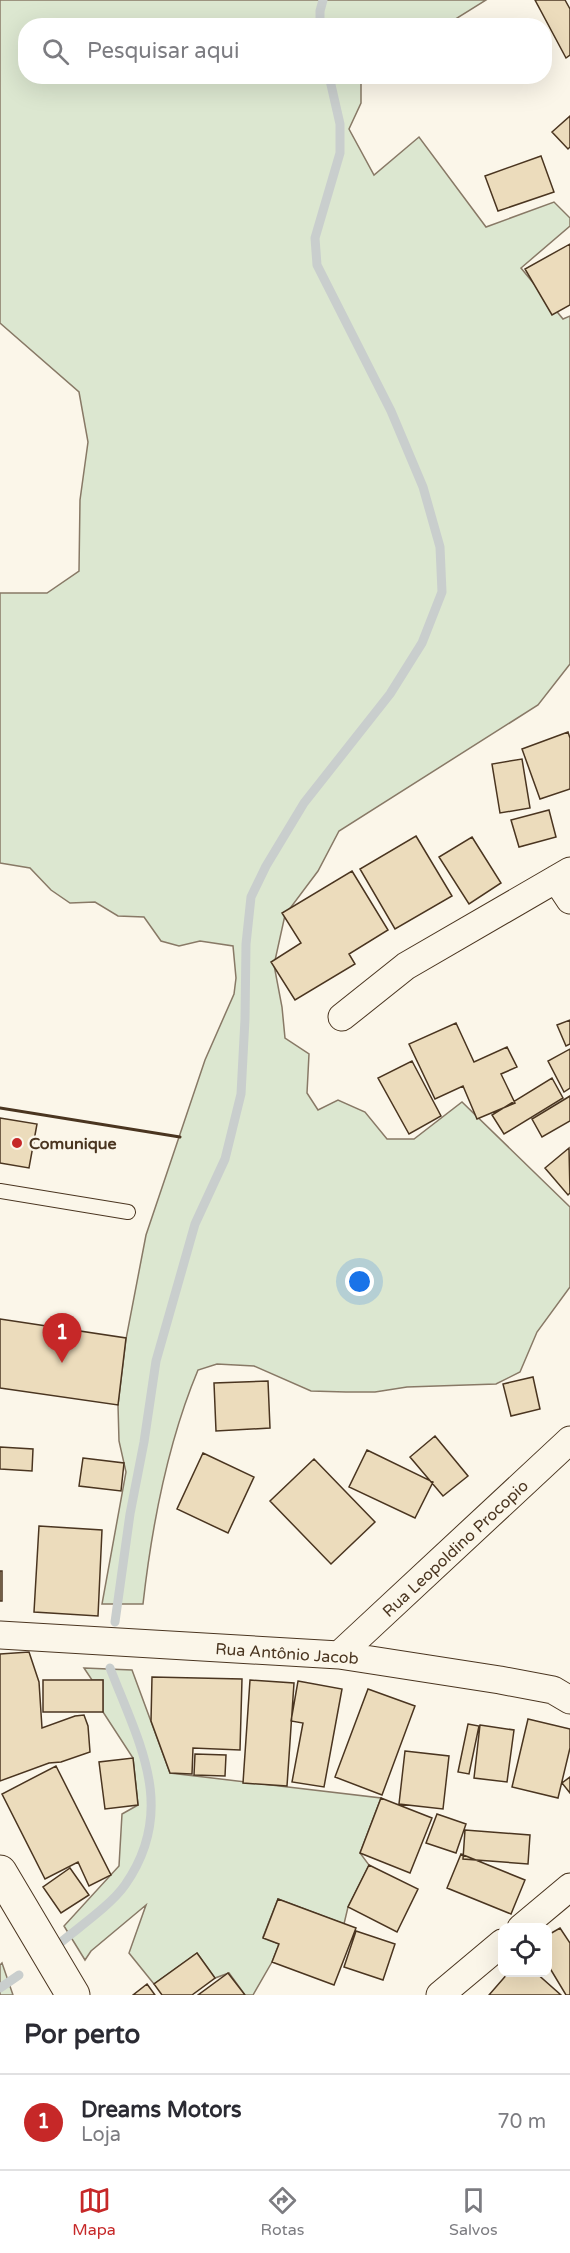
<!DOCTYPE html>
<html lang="pt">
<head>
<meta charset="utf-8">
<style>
	:root { --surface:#fff; --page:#f2f2f3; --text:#2b2b33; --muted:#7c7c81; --line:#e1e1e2; --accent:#c62828 }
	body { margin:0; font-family:"Varela Round",sans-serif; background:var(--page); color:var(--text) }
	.controls { position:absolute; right:18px; bottom:18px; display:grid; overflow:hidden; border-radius:12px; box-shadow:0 6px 24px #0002 }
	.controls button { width:54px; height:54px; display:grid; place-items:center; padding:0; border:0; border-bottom:2px solid var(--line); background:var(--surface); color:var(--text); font:30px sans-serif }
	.you { position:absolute; left:360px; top:1282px; width:21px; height:21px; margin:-15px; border:4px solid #fff; border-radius:50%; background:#1a73e8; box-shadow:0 0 0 9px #1a73e833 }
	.badge { display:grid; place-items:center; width:39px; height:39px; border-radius:50%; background:var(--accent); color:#fff; font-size:20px; font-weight:700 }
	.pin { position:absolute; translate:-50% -50px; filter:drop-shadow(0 2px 3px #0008) }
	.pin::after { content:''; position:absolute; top:32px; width:21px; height:18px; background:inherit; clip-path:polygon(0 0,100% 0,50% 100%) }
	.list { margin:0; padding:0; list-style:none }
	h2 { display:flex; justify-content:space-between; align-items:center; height:78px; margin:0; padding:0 24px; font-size:26px }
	h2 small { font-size:20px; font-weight:400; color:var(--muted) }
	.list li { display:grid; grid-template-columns:39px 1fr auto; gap:18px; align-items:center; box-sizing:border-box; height:96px; padding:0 24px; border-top:2px solid var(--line) }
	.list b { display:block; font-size:22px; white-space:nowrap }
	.list p { margin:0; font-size:20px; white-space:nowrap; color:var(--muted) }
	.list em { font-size:20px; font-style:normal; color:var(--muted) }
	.icon { flex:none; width:33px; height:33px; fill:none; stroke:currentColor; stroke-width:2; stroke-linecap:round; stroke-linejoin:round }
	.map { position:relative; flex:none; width:570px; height:1995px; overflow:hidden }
	.search { position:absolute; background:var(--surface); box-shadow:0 6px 24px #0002; left:18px; right:18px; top:18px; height:66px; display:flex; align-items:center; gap:15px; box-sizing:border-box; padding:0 21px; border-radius:24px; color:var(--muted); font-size:22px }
	.sheet { height:174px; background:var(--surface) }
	nav { display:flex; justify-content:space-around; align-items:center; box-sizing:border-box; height:84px; border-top:2px solid var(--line); background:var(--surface); font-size:16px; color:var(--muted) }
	nav a { display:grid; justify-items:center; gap:3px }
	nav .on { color:var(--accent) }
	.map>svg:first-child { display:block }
</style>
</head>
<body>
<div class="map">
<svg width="570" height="1995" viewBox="0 0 570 1995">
	<rect width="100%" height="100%" fill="#fbf6e9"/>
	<path fill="#dce7d0" stroke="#887966" stroke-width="1.5" d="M0,0H486L446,25L26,26V76L366,77L361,80V103L349,129L374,175L419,137L486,227L554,202L570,218V226L521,268L563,319L570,316V664L538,705L339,831L318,871L285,915L274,965L282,1007L285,1038L309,1054L307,1093L318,1110L338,1100L365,1112L387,1139H414L462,1102L570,1207V1287L537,1332L520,1372L496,1384L407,1387L375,1392H346L311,1391L254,1366L217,1364L198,1370C167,1444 152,1524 143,1604H102L126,1472L119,1441L118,1405L126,1339L146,1235L205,1060L234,994L236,978L233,946L200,941L179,946L161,941L144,917L118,916L95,902L70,903L51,890L30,868L0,863V593H47L79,571L80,500L88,442L79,392L0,323Z
		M84,1668L132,1670L170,1773L381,1798L360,1853L369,1865L348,1907L344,1924L278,1899L263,1937L279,1944L272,1962L253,1995H245L229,1973L215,1978L197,1953L154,1984L129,1953L146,1905L91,1951L85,1960L64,1926L119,1866L122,1814L138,1805L133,1758L103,1712V1680H92Z
		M2,1963L13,1995H0V1965Z"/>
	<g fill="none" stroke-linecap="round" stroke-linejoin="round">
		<path stroke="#c9cecd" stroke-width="9" d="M320,26V11L323,0
			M115,1622L130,1514L144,1442L156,1361L195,1224L225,1159L241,1094L245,1019L246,944L251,897L266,866L304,803L390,694L422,643L442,592L440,547L423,487L391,411L317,265L315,238L340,153V124L329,76
			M60,1943C79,1927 111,1905 125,1885C178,1809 139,1743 110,1668
			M0,1988L19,1975"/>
	</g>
	<path fill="#ecdcbc" stroke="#4a3520" stroke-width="1.5" d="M535,0H565L570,9V55L566,58Z
		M570,116V147L568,149L552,132Z
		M541,156L554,192L498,211L485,176Z
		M570,244V305L552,315L525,269Z
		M568,732L570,738V789L540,799L522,749Z
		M522,759L530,808L500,813L492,764Z
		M549,810L556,837L519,847L511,820Z
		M416,836L452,896L395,929L360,869Z
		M472,837L501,883L469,904L439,857Z
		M352,871L388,930L349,954L355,964L295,1000L271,962L301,943L282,913Z
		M570,1020V1044L566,1046L557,1025Z
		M456,1023L474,1062L507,1047L517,1067L501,1074L515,1103L477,1119L463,1086L435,1099L409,1044Z
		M570,1049V1088L564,1092L548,1061Z
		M412,1061L441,1116L409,1134L378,1078Z
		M552,1078L563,1098L504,1134L492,1115Z
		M570,1096V1121L542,1137L532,1119Z
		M0,1118L37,1124L29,1168L0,1163Z
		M569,1148L570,1193L568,1195L545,1168Z
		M0,1319L126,1338L118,1405L0,1388Z
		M533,1377L540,1409L511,1416L503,1384Z
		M268,1381L270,1428L216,1431L214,1383Z
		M435,1436L468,1476L443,1496L410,1457Z
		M0,1447L33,1449L32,1471L0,1469Z
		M367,1450L433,1482L415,1518L349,1487Z
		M203,1453L254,1477L228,1533L177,1509Z
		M83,1458L124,1463L121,1491L79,1486Z
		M314,1459L375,1522L331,1564L270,1501Z
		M39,1526L102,1530L98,1616L34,1612Z
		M0,1571H2V1601H0Z
		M29,1652L39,1682L42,1728L75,1716L84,1715L88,1726L90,1752L61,1762L49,1763L0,1781V1654Z
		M152,1677L242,1679L240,1750L193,1748L192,1774L170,1773L151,1721Z
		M43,1680H103V1712H43Z
		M250,1680L294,1683L287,1786L243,1783Z
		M298,1681L342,1689L324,1787L292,1782L303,1723L291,1721Z
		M368,1689L415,1706L382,1795L335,1777Z
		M528,1719L570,1729V1748L558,1798L512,1787Z
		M468,1724L479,1726L469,1774L458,1772Z
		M480,1725L514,1730L507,1782L474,1778Z
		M405,1751L449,1756L443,1809L399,1804Z
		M195,1754L226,1755L225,1776L194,1775Z
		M133,1758L138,1805L105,1809L99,1762Z
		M56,1766L111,1875L89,1886L78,1862L45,1879L2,1794Z
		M570,1777V1793L562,1783Z
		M381,1798L432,1818L410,1873L360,1853Z
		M437,1814L466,1824L456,1853L426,1843Z
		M465,1830L530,1835L528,1864L463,1859Z
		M461,1854L525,1880L511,1914L447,1888Z
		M369,1865L418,1889L397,1932L348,1907Z
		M70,1868L89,1895L61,1913L43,1887Z
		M278,1899L356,1928L334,1985L272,1962L279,1944L263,1938Z
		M560,1928L570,1943V1995H566L548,1965V1935Z
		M356,1931L395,1944L383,1980L344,1967Z
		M197,1953L215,1978L192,1995H162L154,1984Z
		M509,1972H535L561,1995H489Z
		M228,1973L245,1995H198Z
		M147,1984L155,1995H133Z"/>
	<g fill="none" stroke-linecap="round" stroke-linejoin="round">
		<g stroke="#4a3520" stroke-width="16">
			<path id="service" d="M0,1191L128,1212"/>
		</g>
		<g stroke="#4a3520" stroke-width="29">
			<path id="minor" d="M556,879L570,900
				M342,1017L406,966L570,871
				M0,1635L339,1655L500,1680L553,1690L570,1700
				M339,1655L570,1440
				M521,1928L570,1887
				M440,1995L502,1943"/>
		</g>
		<g stroke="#4a3520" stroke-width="35">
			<path id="secondary" d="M0,1872L73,1995"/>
		</g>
		<use href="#service" stroke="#fbf6e9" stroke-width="14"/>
		<use href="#minor" stroke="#fbf6e9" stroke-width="27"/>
		<use href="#secondary" stroke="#fbf6e9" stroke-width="33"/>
		<path stroke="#4a3520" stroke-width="3" d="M0,1108L180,1137"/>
	</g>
	<circle fill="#c62828" stroke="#fbf6e9" stroke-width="2" cx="17" cy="1143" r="6"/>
	<g text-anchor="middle" stroke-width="4.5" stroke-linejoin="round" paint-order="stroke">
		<g font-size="16" font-weight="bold" fill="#4a3520" stroke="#fbf6e9" text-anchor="start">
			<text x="29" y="1149">Comunique</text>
		</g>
		<g font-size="16" fill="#4a3520" stroke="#fbf6e9">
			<text transform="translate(455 1548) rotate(-43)" y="6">Rua Leopoldino Procopio</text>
			<text transform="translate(287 1653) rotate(4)" y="6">Rua Antônio Jacob</text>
		</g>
	</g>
</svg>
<div class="controls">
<button><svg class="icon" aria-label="locate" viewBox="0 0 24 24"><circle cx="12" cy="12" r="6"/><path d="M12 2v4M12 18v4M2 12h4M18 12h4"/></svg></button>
</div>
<div class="you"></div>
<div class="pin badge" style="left:62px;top:1363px">1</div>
<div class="search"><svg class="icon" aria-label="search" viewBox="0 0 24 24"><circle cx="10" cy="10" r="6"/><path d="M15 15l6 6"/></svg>Pesquisar aqui</div>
</div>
<section class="sheet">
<h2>Por perto<small></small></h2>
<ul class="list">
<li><span class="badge">1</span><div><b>Dreams Motors</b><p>Loja</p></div><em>70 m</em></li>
</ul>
</section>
<nav>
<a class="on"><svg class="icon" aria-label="map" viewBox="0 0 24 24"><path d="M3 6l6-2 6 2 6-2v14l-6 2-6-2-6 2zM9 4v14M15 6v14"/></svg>Mapa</a>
<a><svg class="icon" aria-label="directions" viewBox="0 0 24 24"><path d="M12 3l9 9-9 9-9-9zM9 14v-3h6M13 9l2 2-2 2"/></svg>Rotas</a>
<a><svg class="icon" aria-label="saved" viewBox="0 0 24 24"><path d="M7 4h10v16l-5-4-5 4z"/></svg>Salvos</a>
</nav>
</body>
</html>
